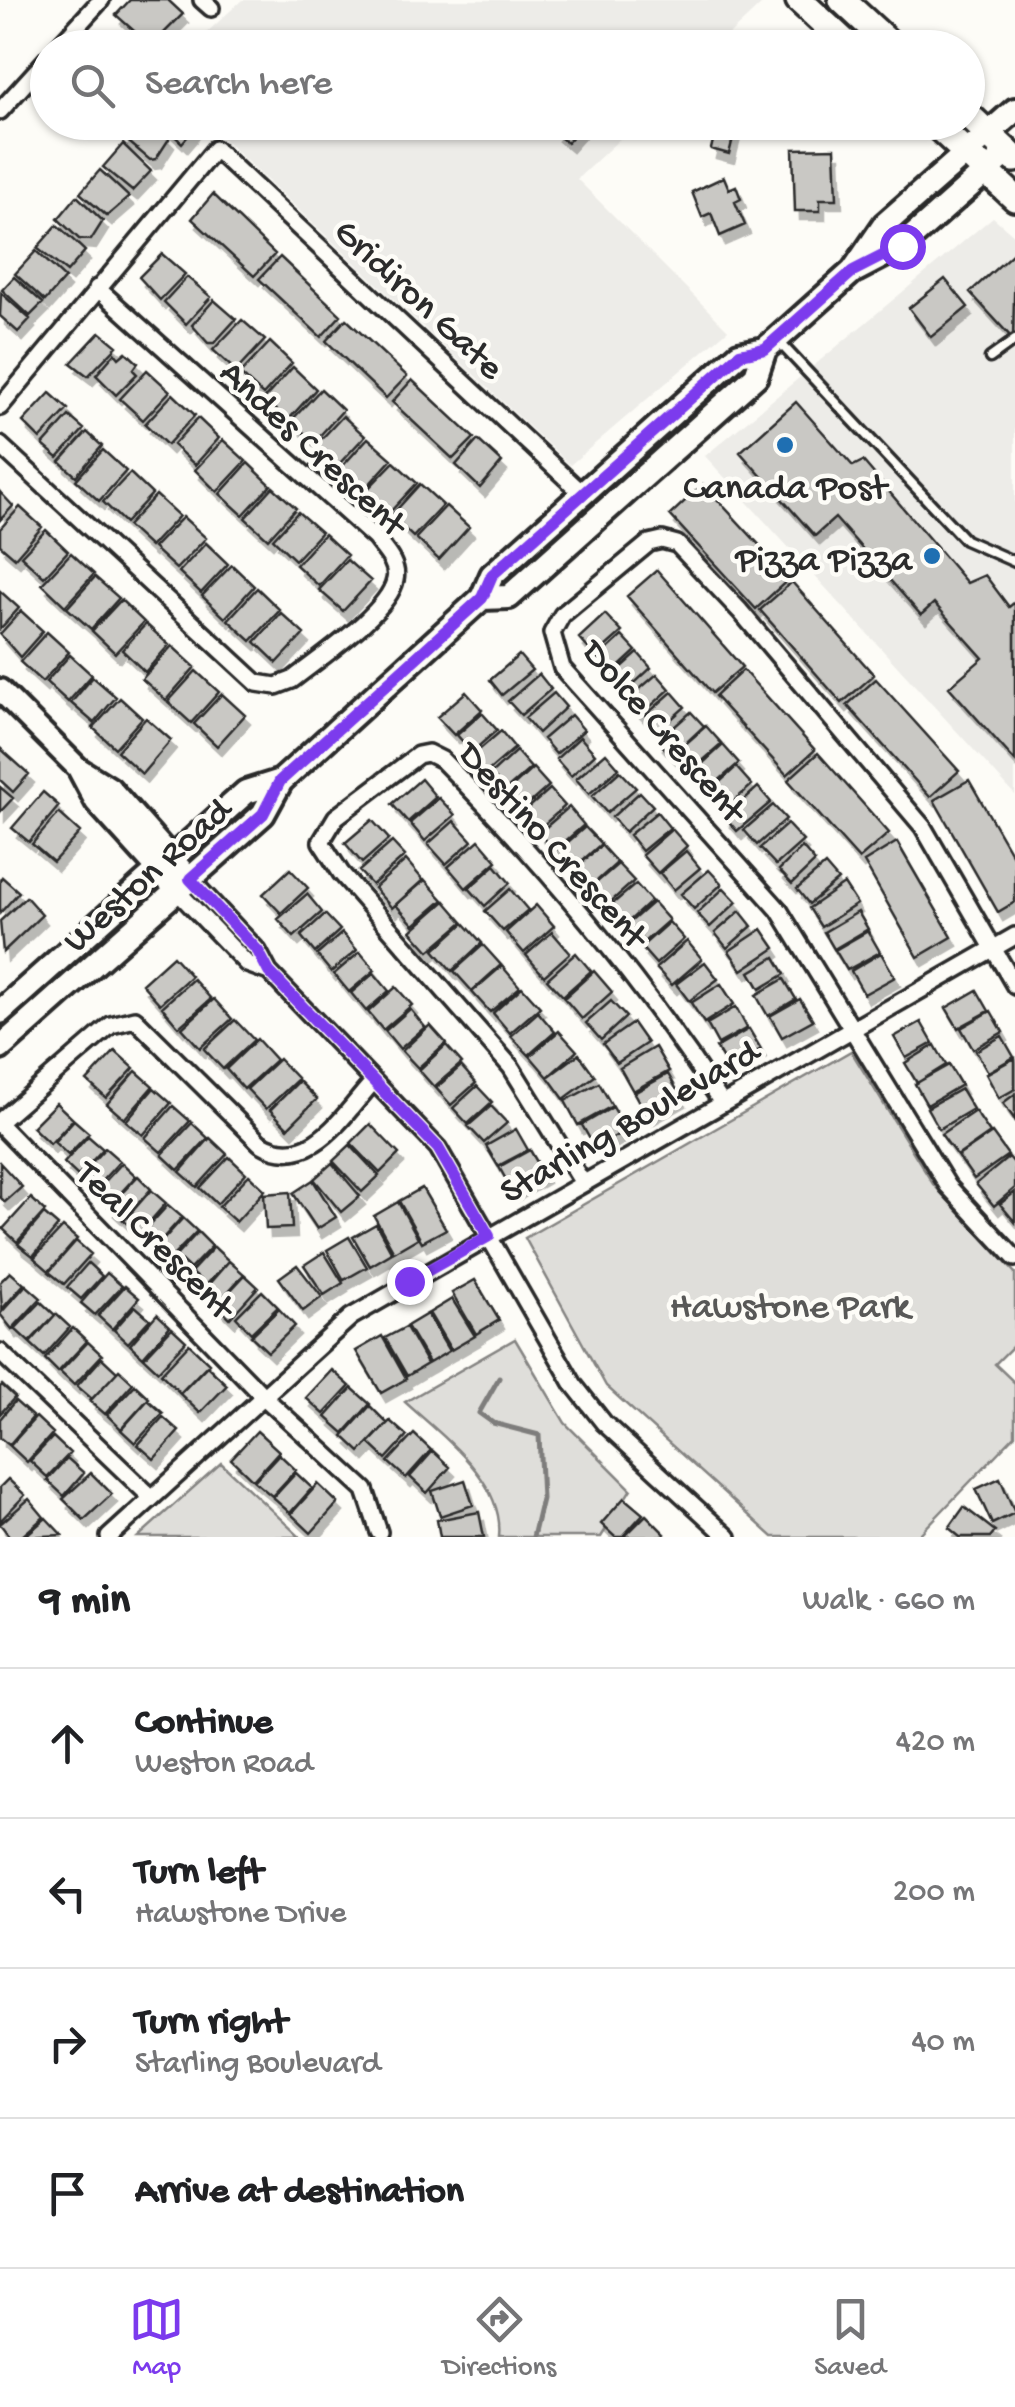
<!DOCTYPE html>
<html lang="en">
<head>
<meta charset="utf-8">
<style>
	:root { --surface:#fff; --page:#f6f6f6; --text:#202124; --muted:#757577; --line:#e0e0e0; --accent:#7c3aed }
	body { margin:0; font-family:"Gochi Hand",sans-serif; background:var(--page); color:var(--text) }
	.stop { position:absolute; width:30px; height:30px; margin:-22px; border:8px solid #7c3aed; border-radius:50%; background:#fff }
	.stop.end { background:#7c3aed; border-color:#fff; box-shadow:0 2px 10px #0008 }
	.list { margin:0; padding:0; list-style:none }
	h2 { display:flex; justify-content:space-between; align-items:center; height:130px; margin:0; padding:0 40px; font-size:42px }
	h2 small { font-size:32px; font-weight:400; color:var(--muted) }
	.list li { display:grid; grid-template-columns:65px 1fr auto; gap:30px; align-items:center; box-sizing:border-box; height:150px; padding:0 40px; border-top:2px solid var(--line) }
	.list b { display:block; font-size:38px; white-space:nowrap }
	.list p { margin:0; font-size:32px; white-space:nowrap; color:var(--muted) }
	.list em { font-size:32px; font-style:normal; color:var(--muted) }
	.icon { flex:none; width:55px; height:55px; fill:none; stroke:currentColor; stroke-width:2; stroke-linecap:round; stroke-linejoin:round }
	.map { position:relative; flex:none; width:1015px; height:1537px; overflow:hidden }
	.search { position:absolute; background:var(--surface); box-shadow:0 2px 8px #0004; left:30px; right:30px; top:30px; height:110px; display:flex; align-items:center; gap:25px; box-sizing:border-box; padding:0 35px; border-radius:55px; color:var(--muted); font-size:38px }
	.sheet { height:730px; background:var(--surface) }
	nav { display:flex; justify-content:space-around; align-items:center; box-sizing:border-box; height:140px; border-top:2px solid var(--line); background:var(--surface); font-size:28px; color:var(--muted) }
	nav a { display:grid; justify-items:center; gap:5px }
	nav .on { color:var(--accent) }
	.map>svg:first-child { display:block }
</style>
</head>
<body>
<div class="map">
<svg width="1015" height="1537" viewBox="0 0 1015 1537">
	<defs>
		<filter id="shadow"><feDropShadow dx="5" dy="9" stdDeviation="0" flood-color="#0004"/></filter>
	</defs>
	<rect width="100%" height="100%" fill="#fdfcf7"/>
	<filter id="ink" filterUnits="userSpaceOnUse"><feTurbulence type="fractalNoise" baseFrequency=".01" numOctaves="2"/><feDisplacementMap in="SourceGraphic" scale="20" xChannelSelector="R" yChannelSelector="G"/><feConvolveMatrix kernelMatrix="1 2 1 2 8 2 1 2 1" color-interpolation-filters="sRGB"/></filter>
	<g filter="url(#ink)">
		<path fill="#edece8" d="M242,0H762L764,2L716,47L190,48Z
			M206,123H637L577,179L728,330L570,465Z
			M993,217L1015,236V795L705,456Z"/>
		<path fill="#dfdeda" stroke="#858482" stroke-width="2.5" d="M851,1051L933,1184L1015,1273V1344L995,1364L1015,1383V1435L917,1537H773L606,1386L525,1238Z
			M515,1339L565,1423L631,1489L601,1537H499C505,1481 442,1436 405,1402Z
			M221,1463L300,1537H138Z"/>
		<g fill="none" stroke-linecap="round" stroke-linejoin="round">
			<path stroke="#7e7d7b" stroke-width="5" d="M499,1378L479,1413L493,1423L539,1435L542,1499L533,1537"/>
		</g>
		<path fill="#c9c8c4" stroke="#2b2b2b" stroke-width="2.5" filter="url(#shadow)" d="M130,0H168L183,14L151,46L116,15Z
			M408,35L430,38L443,48H386Z
			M136,122H152L169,139L156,159L150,160L123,137Z
			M160,122H200L182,143Z
			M562,122L582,126L567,143L554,132Z
			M737,122L729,154L711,149L717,124L711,122Z
			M123,144L151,171L132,191L103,167Z
			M835,148L837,199H820V211H795L793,149Z
			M100,170L129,197L107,216L80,193Z
			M724,177L729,189L736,186L741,199L735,202L745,225L720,236L711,213L702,217L692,192Z
			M213,194L275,254L254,276L192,219Z
			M77,196L103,221L91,240L79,239L58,219Z
			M57,225L85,251L67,272L37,248Z
			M36,251L65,278L45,301L15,274Z
			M162,254L185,274L160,300L139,277Z
			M1012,254L1015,256L1013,339L970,292Z
			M280,257L341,315L321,337L259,279Z
			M14,277L43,303L30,316L2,290Z
			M187,277L211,297L186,324L164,302Z
			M945,279L968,307L931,337L909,308Z
			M1,293L30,319L18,332L0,316Z
			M214,300L236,319L214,343H208L192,325Z
			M346,319L407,376L386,398L326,341Z
			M242,320L265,340L236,371L213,350Z
			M100,332L117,346L88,376L71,363Z
			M270,342L292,363L263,395L240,374Z
			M126,352L138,363L133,370L137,374L116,395L96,375L115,353L119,358Z
			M293,367L316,389L288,420L264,399Z
			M147,370L170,391L143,420L120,399Z
			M412,380L474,438L453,459L392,402Z
			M321,389L343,410L314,442L291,421Z
			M50,393L68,409L40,439L23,422Z
			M173,394L195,415L167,445L145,424Z
			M796,402L853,466L863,461L967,583L985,575L1009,607L1015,602V761L949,687L983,658L934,603L921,615L835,518L815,536L740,452Z
			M69,416L84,429L58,458L43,445Z
			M343,416L365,436L338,465L316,445Z
			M198,418L219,438L195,465L173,445Z
			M87,432L102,446L76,476L60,462Z
			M368,438L392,459L364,490L340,469Z
			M223,440L246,461L217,492L195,470Z
			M478,440L502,462L480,488L456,465Z
			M103,450L126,471L99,501L76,480Z
			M394,462L417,483L388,514L365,492Z
			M248,463L271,485L243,515L220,494Z
			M130,473L152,494L125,523L103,502Z
			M420,484L443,505L413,537L391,516Z
			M703,484L790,578L756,609L670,515Z
			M273,487L296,508L268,539L245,518Z
			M0,492L13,506L0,520Z
			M156,495L179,516L150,547L127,526Z
			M446,506L469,527L439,560L416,538Z
			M20,507L42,527L15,558L0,545V529Z
			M298,512L321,532L295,560L273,539Z
			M183,517L206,538L176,569L153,548Z
			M46,530L68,551L44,577L21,556Z
			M324,534L347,555L319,586L296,565Z
			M206,543L228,564L201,593L179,572Z
			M71,553L94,574L65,606L42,584Z
			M347,560L371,581L343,611L319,590Z
			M232,565L254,586L225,618L202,596Z
			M657,570L742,667L712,693L627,596Z
			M95,577L119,598L91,629L67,608Z
			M792,582L874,675L842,703L760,610Z
			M257,588L280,610L251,641L228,620Z
			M0,591L19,608L0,629Z
			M121,600L144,622L115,653L92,631Z
			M21,611L43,631L20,657L0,634Z
			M281,613L304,634L277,663L255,642Z
			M605,614L622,632L595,656L579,638Z
			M146,624L169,645L145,672L122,650Z
			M47,632L69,652L42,682L20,662Z
			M622,636L636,651L610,675L596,660Z
			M172,646L195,667L166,700L142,679Z
			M638,653L651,668L624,693L610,678Z
			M70,655L92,675L68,702L46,682Z
			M519,655L532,670L502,695L490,680Z
			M743,670L815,750L787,775L715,696Z
			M196,671L219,692L191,723L168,702Z
			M539,674L551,689L521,715L508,701Z
			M657,674L670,689L641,715L627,700Z
			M93,677L116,697L94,723L71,703Z
			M876,679L959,771L930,797L847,705Z
			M466,692L482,710L454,735L437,717Z
			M672,692L685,707L659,730L646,715Z
			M554,693L566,707L538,733L525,718Z
			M222,694L245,715L217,746L194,724Z
			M120,698L142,718L115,748L93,728Z
			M691,712L704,726L672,756L658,741Z
			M482,713L497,730L472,752L457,735Z
			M571,715L584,730L556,754L543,739Z
			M146,718L171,740L142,774L117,751Z
			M706,726L722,744L690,772L674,754Z
			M501,731L515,748L486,773L472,756Z
			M580,737L595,754L571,776L556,759Z
			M723,745L739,763L707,791L691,774Z
			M0,748L29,774L13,792L0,780Z
			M516,751L531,768L506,790L491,774Z
			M606,753L619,768L589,794L576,779Z
			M818,753L889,833L859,859L788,780Z
			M736,767L752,785L725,809L709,792Z
			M533,768L549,786L523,809L508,791Z
			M620,771L636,788L607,813L592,796Z
			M421,779L436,797L408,822L392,804Z
			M969,780L1015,860V902L998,912L934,800Z
			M0,787L13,798L0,812Z
			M758,787L771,802L737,831L725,817Z
			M550,789L565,806L540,828L525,811Z
			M43,792L59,806L29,842L12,828Z
			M640,792L653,806L625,832L612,817Z
			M439,798L455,815L425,841L410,823Z
			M773,805L786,819L757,845L744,830Z
			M569,807L584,825L554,851L539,833Z
			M657,812L670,828L642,851L629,835Z
			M59,813L80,832L53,862L32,844Z
			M372,820L389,839L362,863L345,843Z
			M454,821L472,841L446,864L428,844Z
			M787,824L803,841L776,865L760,848Z
			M585,827L601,844L575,867L560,849Z
			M672,829L687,846L658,873L642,855Z
			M479,840L497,861L466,888L448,867Z
			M392,842L405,856L372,885L359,871Z
			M897,842L952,937L918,957L864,862Z
			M601,845L617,863L588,889L573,871Z
			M802,847L815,862L792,884L779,870Z
			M686,851L700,868L674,890L660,873Z
			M406,860L423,880L392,908L374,888Z
			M618,864L634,881L605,907L589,889Z
			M495,865L510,883L485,906L469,888Z
			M825,865L838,880L809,904L797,889Z
			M290,869L308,888L281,913L263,894Z
			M709,870L722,884L694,909L681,894Z
			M2,877L19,892L0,913V880Z
			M425,880L443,900L414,925L396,905Z
			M636,884L651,901L626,924L610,906Z
			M844,884L857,904L821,927L809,908Z
			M724,888L737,902L710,927L697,913Z
			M510,889L528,910L503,931L485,911Z
			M307,894L322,912L294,937L278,919Z
			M26,897L42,915L3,952L0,921Z
			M445,901L463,922L429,951L411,931Z
			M653,902L669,920L644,942L628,924Z
			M536,905L554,926L524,953L506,932Z
			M740,911L752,926L727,948L715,933Z
			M858,912L868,929L834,949L824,932Z
			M325,914L340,930L315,953L301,936Z
			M669,922L684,939L656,964L641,947Z
			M464,923L482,943L452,971L434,950Z
			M762,929L775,948L742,970L729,951Z
			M868,931L880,952L847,970L835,950Z
			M552,932L570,953L544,976L526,955Z
			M342,933L357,950L331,972L317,955Z
			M687,941L702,959L672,985L656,968Z
			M483,945L501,965L472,991L454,971Z
			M360,952L375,970L349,992L334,974Z
			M576,953L591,971L563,996L547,979Z
			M881,953L895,977L864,994L851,971Z
			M173,956L191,976L160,1004L142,984Z
			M775,957L785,974L760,989L750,972Z
			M705,962L718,979L689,1001L676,984Z
			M502,966L520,987L490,1012L472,992Z
			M594,971L612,992L582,1019L564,998Z
			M374,973L389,991L366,1011L351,993Z
			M193,979L211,999L179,1027L162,1007Z
			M784,979L796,999L768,1016L756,995Z
			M721,984L734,1004L704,1023L691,1003Z
			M396,987L412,1005L383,1030L368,1012Z
			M522,987L540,1007L510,1033L493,1013Z
			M977,990L989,1011L958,1028L946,1008Z
			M214,999L232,1019L200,1048L182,1028Z
			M800,999L813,1020L782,1037L770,1016Z
			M611,1001L626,1017L601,1040L586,1023Z
			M736,1007L747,1028L718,1044L707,1024Z
			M410,1009L425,1027L400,1049L385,1031Z
			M991,1011L1003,1032L973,1049L961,1028Z
			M538,1012L555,1032L529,1055L511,1036Z
			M235,1020L254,1040L223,1069L204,1049Z
			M921,1022L933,1043L906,1058L894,1037Z
			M633,1023L647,1043L617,1063L603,1044Z
			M430,1025L446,1043L418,1068L402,1051Z
			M749,1029L761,1049L728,1068L716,1048Z
			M559,1031L577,1051L548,1077L530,1056Z
			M1002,1036L1014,1057L988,1072L976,1051Z
			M257,1039L276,1060L244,1089L226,1069Z
			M446,1045L462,1063L434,1087L419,1070Z
			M935,1045L946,1065L917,1083L905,1063Z
			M655,1047L669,1071L633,1091L620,1068Z
			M115,1051L134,1068L106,1098L87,1081Z
			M579,1054L595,1076L564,1099L548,1077Z
			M1015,1058V1089L999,1098L986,1074Z
			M279,1059L298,1079L266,1109L247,1089Z
			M949,1065L961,1085L927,1105L915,1084Z
			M461,1066L476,1083L451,1105L436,1088Z
			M136,1071L153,1086L124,1119L107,1104Z
			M668,1074L681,1097L647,1116L634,1093Z
			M299,1081L317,1099L288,1128L270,1110Z
			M599,1083L612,1106L578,1125L565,1101Z
			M477,1086L492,1102L468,1124L453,1108Z
			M154,1088L171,1103L143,1135L126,1121Z
			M961,1089L973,1109L939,1129L927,1108Z
			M1015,1094V1120L1003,1103Z
			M56,1103L73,1119L50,1144L32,1127Z
			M173,1106L190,1121L161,1152L145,1138Z
			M491,1106L507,1123L484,1143L468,1126Z
			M613,1107L626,1130L595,1148L582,1125Z
			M975,1111L990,1133L957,1156L941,1134Z
			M74,1120L89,1133L68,1155L54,1142Z
			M192,1123L208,1138L178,1170L162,1155Z
			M370,1124L399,1154L380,1173L351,1143Z
			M516,1129L528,1150L498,1166L486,1146Z
			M992,1133L1008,1155L974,1179L958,1156Z
			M88,1136L103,1149L78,1176L64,1163Z
			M210,1138L227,1154L197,1187L180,1172Z
			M350,1145L379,1176L362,1192L333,1161Z
			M105,1148L120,1161L98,1185L83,1172Z
			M530,1150L544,1174L513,1192L499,1167Z
			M229,1157L246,1173L217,1204L200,1188Z
			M1009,1157L1015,1164V1188L994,1206L976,1184Z
			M0,1163L22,1187L5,1202L0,1197Z
			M122,1163L136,1176L114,1200L100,1187Z
			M332,1163L360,1196L341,1212L314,1179Z
			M249,1175L265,1190L236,1222L219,1207Z
			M138,1176L151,1189L123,1220L109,1207Z
			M313,1180L336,1217L317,1229L293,1193Z
			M422,1188L446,1229L422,1242L399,1201Z
			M151,1190L166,1203L139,1234L124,1221Z
			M290,1192L292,1228L266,1229L264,1194Z
			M1015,1192V1222L1000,1204Z
			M31,1198L45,1211L17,1242L3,1229Z
			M398,1202L418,1238L394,1252L374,1216Z
			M168,1205L182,1217L153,1249L139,1237Z
			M44,1214L58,1226L33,1256L18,1244Z
			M183,1218L197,1231L168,1261L155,1249Z
			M376,1224L392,1253L370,1266L353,1237Z
			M63,1227L77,1239L49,1271L34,1258Z
			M198,1232L212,1246L190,1269L176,1256Z
			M349,1237L367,1267L344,1280L327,1250Z
			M76,1241L91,1254L64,1284L49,1272Z
			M214,1247L229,1261L206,1285L191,1272Z
			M324,1252L343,1283L324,1295L304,1265Z
			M229,1261L244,1274L216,1305L202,1292Z
			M88,1263L102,1276L81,1299L67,1287Z
			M297,1265L322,1297L303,1311L279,1278Z
			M10,1272L24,1284L2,1309L0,1282Z
			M107,1273L122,1286L95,1315L81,1303Z
			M245,1275L258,1287L230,1318L217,1305Z
			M475,1280L499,1320L476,1334L452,1293Z
			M26,1285L41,1298L12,1329L0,1314Z
			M125,1286L139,1298L112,1329L98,1316Z
			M262,1291L278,1307L251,1333L236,1317Z
			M452,1299L475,1336L451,1350L429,1313Z
			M41,1302L55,1315L29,1342L15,1329Z
			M135,1306L150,1319L128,1343L114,1330Z
			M279,1309L295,1326L268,1352L251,1336Z
			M56,1314L70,1327L44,1356L30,1343Z
			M157,1314L170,1326L143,1357L130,1345Z
			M427,1314L449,1351L429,1363L407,1326Z
			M406,1327L427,1364L407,1376L385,1338Z
			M73,1328L87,1341L58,1372L45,1359Z
			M172,1328L186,1341L158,1371L144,1358Z
			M382,1336L406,1379L381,1393L356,1351Z
			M88,1342L102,1355L74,1385L60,1372Z
			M189,1344L209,1363L180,1393L161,1374Z
			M102,1358L117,1372L92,1399L77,1386Z
			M207,1366L227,1385L200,1413L180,1394Z
			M119,1370L133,1383L105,1414L90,1401Z
			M332,1370L350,1386L324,1414L306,1398Z
			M2,1385L15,1397L0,1414V1387Z
			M135,1385L149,1398L121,1429L107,1415Z
			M352,1388L370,1404L344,1433L326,1417Z
			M148,1400L163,1413L135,1443L121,1430Z
			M15,1401L33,1417L9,1445L0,1438V1419Z
			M370,1406L387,1423L360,1452L343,1436Z
			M36,1417L53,1433L27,1462L10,1446Z
			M163,1417L179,1431L154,1459L138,1445Z
			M390,1421L407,1436L386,1459L369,1443Z
			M257,1431L279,1451L253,1480L231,1459Z
			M414,1434L431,1450L406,1478L388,1462Z
			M53,1437L70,1453L47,1477L30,1461Z
			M433,1451L450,1467L427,1493L410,1477Z
			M279,1454L296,1470L272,1496L254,1481Z
			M67,1458L84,1473L64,1496L47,1480Z
			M91,1473L112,1494L84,1520L63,1499Z
			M296,1473L312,1488L290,1513L273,1498Z
			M1000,1478L1015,1513L992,1524L976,1489Z
			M8,1479L25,1495L0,1521V1487Z
			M465,1480L473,1505L440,1516L432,1491Z
			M318,1484L338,1503L311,1533L291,1514Z
			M624,1498L643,1514L622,1537H615L601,1524Z
			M29,1499L44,1517L21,1537H10L0,1524Z
			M964,1507L995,1531L990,1537H960L949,1528Z
			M479,1512L484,1537H440L437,1520Z
			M646,1515L665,1534L662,1537H624Z
			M46,1518L62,1535L24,1537Z"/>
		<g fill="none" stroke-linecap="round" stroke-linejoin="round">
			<g stroke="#2b2b2b" stroke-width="15">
				<path id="service" d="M780,343L965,540L1015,562
					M990,358L1015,340"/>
			</g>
			<g stroke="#2b2b2b" stroke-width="22">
				<path id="minor" d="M202,0L211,8
					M57,48L101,0
					M0,111L48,58
					M0,407L215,149L583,494
					M0,445L257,683L276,686L292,680C318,659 389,612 395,580C399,564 384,550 375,538L97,288
					M190,879L258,951L269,972L438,1148L574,1385L604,1423L728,1537
					M177,891L247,964L269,972
					M1015,986L923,827L740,611L677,544L662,540L649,543L562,615L552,633L562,668L779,910L948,1186L1015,1258
					M0,1121L111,1025L135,1019L260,1143C310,1173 343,1115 373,1082
					M0,1125L266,1399L365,1490L379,1532
					M583,1183L511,1067L341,873L321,842L336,817L418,755L428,753L442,760C545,864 642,981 722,1103
					M0,1352L151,1497
					M109,1537L351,1317L1015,936"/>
			</g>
			<g stroke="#2b2b2b" stroke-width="28">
				<path id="tertiary" d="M0,690L78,768L110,788L190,879
					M79,770L96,802L177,891"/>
			</g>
			<g stroke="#2b2b2b" stroke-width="30">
				<path id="secondary" d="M856,270L902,246L1000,159
					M482,598L509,597L756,376L765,349
					M0,1012L246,792L281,781
					M0,1048L263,814L281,781L482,598L492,575L739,354L765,349L777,339L853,271L885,224L1015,110"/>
			</g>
			<g stroke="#2b2b2b" stroke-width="32">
				<path id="primary" d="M799,0L851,48
					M842,0L894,48
					M968,115L1015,159
					M933,122L1015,198"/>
			</g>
			<use href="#service" stroke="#fdfcf7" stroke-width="8"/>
			<use href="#minor" stroke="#fdfcf7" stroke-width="15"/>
			<use href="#tertiary" stroke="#fdfcf7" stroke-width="20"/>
			<use href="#secondary" stroke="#fdfcf7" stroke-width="22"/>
			<use href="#primary" stroke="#fdfcf7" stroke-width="25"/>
		</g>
	</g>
	<g fill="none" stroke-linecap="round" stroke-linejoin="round" filter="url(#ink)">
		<path stroke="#7c3aed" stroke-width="12" d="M409,1281L489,1236L438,1148L269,972L258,951L190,879L263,814L280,781L482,598L492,575L740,354L765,349L853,271L902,246"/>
	</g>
	<g fill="#1f6fb2" stroke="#fdfcf7" stroke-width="4">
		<circle cx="785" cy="445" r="10"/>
		<circle cx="932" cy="556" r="10"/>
	</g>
	<g text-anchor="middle" stroke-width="9" stroke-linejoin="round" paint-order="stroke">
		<g font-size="38" fill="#2b2b2b" stroke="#fdfcf7">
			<text transform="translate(421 297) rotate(43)" y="13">Gridiron Gate</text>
			<text transform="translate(315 446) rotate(43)" y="13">Andes Crescent</text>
			<text transform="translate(666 729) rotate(49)" y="13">Dolce Crescent</text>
			<text transform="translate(555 843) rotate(48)" y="13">Destino Crescent</text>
			<text transform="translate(145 873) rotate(-42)" y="13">Weston Road</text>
			<text transform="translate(628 1119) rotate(-30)" y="13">Starling Boulevard</text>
			<text transform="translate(157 1238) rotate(45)" y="13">Teal Crescent</text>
		</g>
		<g font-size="38" fill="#2b2b2b" stroke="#fdfcf7">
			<text x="785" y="497">Canada Post</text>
			<text x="912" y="569" text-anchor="end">Pizza Pizza</text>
		</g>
		<g font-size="38" fill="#585857" stroke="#fdfcf7">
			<text x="790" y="1316">Hawstone Park</text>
		</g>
	</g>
</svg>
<div class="stop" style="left:902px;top:246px"></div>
<div class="stop end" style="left:409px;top:1281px"></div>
<div class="search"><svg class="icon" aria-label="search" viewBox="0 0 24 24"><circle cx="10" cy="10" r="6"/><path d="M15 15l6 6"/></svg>Search here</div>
</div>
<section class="sheet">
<h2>9 min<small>Walk · 660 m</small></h2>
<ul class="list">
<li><svg class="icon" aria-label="ahead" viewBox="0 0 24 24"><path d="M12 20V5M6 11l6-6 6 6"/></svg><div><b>Continue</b><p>Weston Road</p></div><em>420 m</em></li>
<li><svg class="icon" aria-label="left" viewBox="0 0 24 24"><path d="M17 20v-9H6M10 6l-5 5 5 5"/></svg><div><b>Turn left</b><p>Hawstone Drive</p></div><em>200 m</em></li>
<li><svg class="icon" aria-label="right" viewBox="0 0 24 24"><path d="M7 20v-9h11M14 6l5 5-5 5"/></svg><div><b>Turn right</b><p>Starling Boulevard</p></div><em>40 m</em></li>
<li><svg class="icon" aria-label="arrive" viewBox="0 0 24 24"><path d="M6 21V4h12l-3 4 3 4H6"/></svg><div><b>Arrive at destination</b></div></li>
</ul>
</section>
<nav>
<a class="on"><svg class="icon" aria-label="map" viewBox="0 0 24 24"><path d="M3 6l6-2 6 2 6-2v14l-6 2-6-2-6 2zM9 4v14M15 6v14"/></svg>Map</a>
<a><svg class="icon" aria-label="directions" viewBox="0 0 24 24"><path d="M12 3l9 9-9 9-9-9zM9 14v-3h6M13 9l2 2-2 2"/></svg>Directions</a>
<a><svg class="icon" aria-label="saved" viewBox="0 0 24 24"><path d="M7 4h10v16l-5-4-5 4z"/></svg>Saved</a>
</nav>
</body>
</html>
